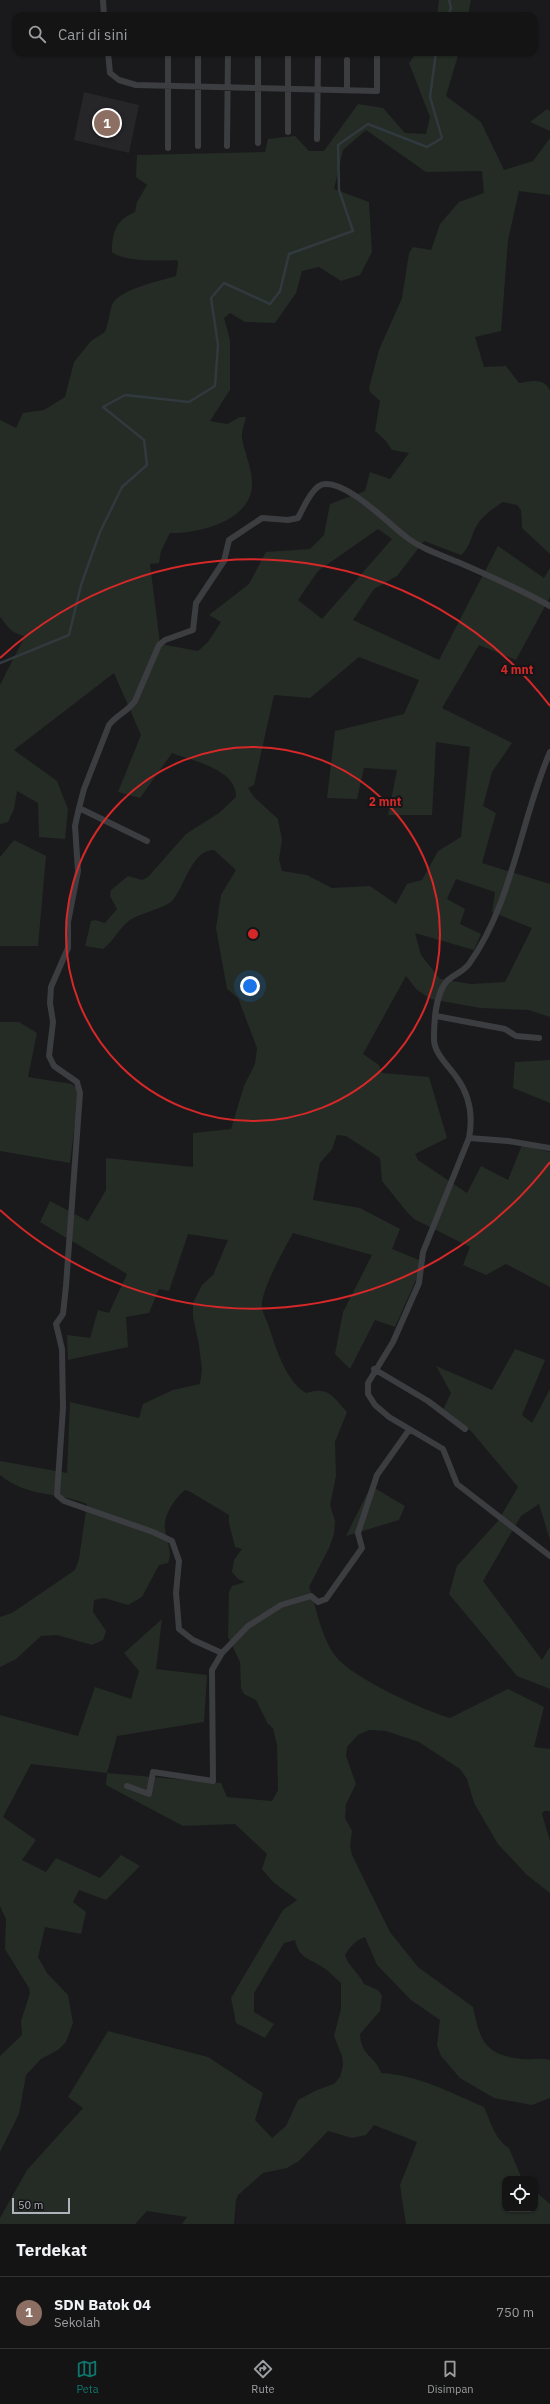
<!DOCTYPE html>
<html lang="id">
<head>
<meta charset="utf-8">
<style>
	:root { --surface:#141415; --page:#1d1d1e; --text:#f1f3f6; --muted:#9d9ea0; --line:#333334; --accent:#0f766e }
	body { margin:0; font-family:"IBM Plex Sans",sans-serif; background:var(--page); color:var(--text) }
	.controls { position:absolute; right:12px; bottom:12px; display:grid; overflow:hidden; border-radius:8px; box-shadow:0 1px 3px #0004 }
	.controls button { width:36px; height:36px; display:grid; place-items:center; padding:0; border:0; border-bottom:1px solid var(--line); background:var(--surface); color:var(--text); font:20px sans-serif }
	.scale { position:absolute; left:12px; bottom:10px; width:58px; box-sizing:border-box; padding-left:4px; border:2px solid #aeb2ba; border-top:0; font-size:11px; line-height:14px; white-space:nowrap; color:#aeb2ba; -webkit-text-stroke:3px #151517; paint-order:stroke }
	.you { position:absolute; left:250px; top:986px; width:14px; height:14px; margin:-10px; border:3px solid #fff; border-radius:50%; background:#1a73e8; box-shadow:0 0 0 6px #1a73e833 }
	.badge { display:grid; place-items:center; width:26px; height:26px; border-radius:50%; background:var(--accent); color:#fff; font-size:13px; font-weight:700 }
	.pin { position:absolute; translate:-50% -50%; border:2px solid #fff; box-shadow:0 1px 4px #0006 }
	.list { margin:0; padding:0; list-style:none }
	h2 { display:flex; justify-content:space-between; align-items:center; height:52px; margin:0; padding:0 16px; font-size:17px }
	h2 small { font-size:13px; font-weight:400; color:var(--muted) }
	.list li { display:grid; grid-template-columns:26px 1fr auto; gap:12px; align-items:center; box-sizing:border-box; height:72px; padding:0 16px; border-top:1px solid var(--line) }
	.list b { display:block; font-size:15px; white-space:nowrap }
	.list p { margin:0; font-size:13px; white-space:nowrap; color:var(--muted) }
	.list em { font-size:13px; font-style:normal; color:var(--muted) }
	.icon { flex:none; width:22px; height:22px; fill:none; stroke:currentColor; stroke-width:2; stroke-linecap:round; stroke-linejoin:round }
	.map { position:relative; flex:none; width:550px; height:2224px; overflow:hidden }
	.search { position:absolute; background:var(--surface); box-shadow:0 1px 3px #0004; left:12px; right:12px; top:12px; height:44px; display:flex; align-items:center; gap:10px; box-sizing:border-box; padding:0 14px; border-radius:12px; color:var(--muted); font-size:15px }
	.sheet { height:124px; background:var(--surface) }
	nav { display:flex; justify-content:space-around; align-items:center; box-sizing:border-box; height:56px; border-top:1px solid var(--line); background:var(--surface); font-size:11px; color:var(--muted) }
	nav a { display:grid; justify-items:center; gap:2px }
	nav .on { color:var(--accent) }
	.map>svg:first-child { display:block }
</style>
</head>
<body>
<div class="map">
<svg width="550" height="2224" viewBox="0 0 550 2224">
	<rect width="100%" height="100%" fill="#1a1a1c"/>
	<path fill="#262629" d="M84,92L139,105L129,153L74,140Z"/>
	<path fill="#242c25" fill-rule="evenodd" d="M439,0H471L468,16H437Z
		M417,52H459L446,96L481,122L504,170L533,161L550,138V195L519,191L508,240L501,331L475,337L484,367L506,366L519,383C530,381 545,377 550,391V554L522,528L521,510L517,505L503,502C492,509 479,518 474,531C470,541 469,548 461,555L424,541L397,576L374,589L353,620L439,660L498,546L544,578L550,568V597L516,660L479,645L442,708L512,743L492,772L483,806L496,813L482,863L550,884V1017L529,1010L480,1008L431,999L417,990L406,976L363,1054L379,1065L382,1073L429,1077L447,1138L415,1154L418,1160L467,1193L481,1166L508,1180L522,1145L550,1152V1287L506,1264L486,1275L463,1265L470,1247L414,1219L407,1212L382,1181L380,1158L346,1136L337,1135L332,1149L320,1163L313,1200L360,1208L400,1229L392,1249L424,1262L395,1327L375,1320L350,1369L335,1354L343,1312L372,1255L293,1233C285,1248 260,1291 262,1307C262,1312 266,1319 268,1324C276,1347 284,1379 306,1393C329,1386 332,1396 347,1412L335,1442L336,1476L330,1505L335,1521L334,1534L329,1548L309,1587C317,1610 322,1640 337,1658C355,1679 423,1710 450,1718L508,1689L544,1707L534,1747L550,1749V1811H544L542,1814L550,1841V1893L527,1875L498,1844L474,1803L467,1779L460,1769L419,1742L386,1731L369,1730L358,1735L347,1747L346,1756L356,1784L346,1804L345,1818L352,1831L350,1846L352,1855L390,1932L418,1967L473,2007C480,2040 484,2055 522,2059C532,2060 540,2057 550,2060V2098L532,2105L494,2098L460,2078L441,2056L437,2045L440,2020L411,2000L377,1965L365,1937L372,1935C359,1938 352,1943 345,1955C348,1966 359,1973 364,1984L378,1990L382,1996L380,2011L360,2034C361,2057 375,2055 381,2073C418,2075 449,2092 484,2107C490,2120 495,2140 509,2148L522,2179H505V2209H535V2191L550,2204V2224H406L400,2185L417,2142L374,2125L366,2135L352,2138L328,2131L299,2161L287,2168L263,2173L238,2195L236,2200L234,2224H182L187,2217L147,2211L135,2224H0V2218L27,2170L83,2108L68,2097L108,2031L208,2057L263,2093L255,2120L272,2138L286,2126L298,2100L317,2090L334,2084L340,2077L343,2065L342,2056L334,2036L341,2009V1983C335,1978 330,1972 324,1968C309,1958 299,1959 295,1940L284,1943L254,1993V2012L274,2024L265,2038L236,2023L231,1998L283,1910L297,1900L273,1882L262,1869L267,1854L235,1824L183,1826L106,1785L107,1773L31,1764L3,1817L36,1840L22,1860L46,1872L56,1858L100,1878L121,1855L140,1866L106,1900L79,1890L73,1902L86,1912L81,1934L45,1927L38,1957L47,1973L68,1995L73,2023L66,2042L58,2050L41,2059L26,2075L19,2114L0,2152V2056L22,2035L21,2021L30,1993L29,1988L5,1949L6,1919L0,1906V1715L78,1736L95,1687L131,1699L139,1671L124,1653L162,1619L156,1669L207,1675L204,1722L117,1736L107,1773L221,1783L227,1797L272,1801L278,1790L277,1745L273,1728L268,1724L256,1700L244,1694L241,1688L240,1662L228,1637L229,1592L232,1586L245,1582L238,1579L232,1572L234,1560L242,1549L235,1547L229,1523V1515L189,1491L185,1490C175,1498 163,1516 165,1529C166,1540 173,1551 168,1563L159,1565L142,1597L128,1605L104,1598L94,1600L93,1612L106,1631L103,1640L92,1645L57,1635L41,1636L16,1659L0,1667V1617L12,1613L75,1570L79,1559L87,1504C55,1491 28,1498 0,1475V1461L67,1473L70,1402L139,1418L143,1404L173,1390L200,1384L202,1370L199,1345L193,1317V1303L202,1285L213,1275L228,1240L188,1234L169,1291L159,1289L149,1313L126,1317L128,1347L68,1360L67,1335L90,1338L98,1310L109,1313L127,1274L40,1222L50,1201L88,1221L106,1190V1158L193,1167V1133L231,1129L244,1086L255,1064L257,1048L238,998L227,989L216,928L221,895L236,870L214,850C191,850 185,887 172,901C165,908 141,913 130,920C119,928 114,941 103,949L85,946L91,921L95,920L105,923L117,909L110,896L111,890L128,876L142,880L148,877L186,834L219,813L236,797C237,769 192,761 172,753L140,798L118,792L141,735L114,673L14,750L57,781L68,809L65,839L39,837L38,803L17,791L14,809L8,822L0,824V685L25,636C12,634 8,627 0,617V420L16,428L23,413L44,410L65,397L74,362L91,341L105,332C109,323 109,313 112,305C119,289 160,281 176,276L178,264L177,260C161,261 124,262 112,252C112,232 116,220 135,212L137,202L147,185L136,177L137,155L265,152L268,139L295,136L309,151H324L358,104L383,108L405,133L426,134L430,117L409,63ZM366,130L426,172L482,171L484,193L459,202L440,224L431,250L413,247L409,253L402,298L379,350L369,388L370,392L380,401L375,431L385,440L392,450L409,453L390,479L370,472L365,491L330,504L324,535L310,549L266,552L249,584L209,615L221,622L208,642L198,651L160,644L150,564L159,563L161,551L170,533C198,534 250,521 252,486C253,470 244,452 242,438C241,432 245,423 246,417H240L227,424L210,421L230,390V340L224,318L230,313L245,322L275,323L296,293L302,271L319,267L341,281L360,275L372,252L369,202L334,189L343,150ZM378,529L392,539L322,619L298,600L318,571ZM359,657L419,680L404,714L335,731L327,798L357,799L364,768L397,770L388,815H432L436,742L470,747L461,837L438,851L422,880L407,884L396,904L370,886L332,888L307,875L282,871L279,859L282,840L278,819L254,797L248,788L254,785L274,695L310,698ZM456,879L495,892L492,912L532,928L505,982L471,984L440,979L421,955L415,933L474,950L481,934L460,924L465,909L447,899Z
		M547,109L550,111V131L530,122Z
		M14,840L46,856L38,946H0V857Z
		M0,1022H19L37,1033L28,1077L72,1084L79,1091L70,1163L0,1151Z
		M550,1060V1103L513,1088L515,1062Z
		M515,1349L545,1360L522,1415L532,1423L550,1389V1540L539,1504L521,1516L483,1581L542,1660L550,1647V1689L517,1676L449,1594L457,1566L498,1521L518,1487L471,1431L442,1412L451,1393L436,1366L492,1390Z
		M371,1486L405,1506L399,1520L346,1536Z"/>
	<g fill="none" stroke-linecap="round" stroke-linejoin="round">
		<path stroke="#31393f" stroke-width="2.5" d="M448,16L451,8L449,0
			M0,663L69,635L81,585L100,532L122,487L147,465L144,440L103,407L125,395L189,402L215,386L218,345L211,298L224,283L270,304L280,291L289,254L353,231L339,190L338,145L368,124L427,147L442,138L430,97L436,52"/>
		<path stroke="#3c3d41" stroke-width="6" d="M103,0L104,16
			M377,16H399
			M108,52L110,73L119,80L136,85L377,91V52
			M347,60V90
			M288,132V52
			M317,139L318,55
			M258,143V52
			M198,146V52
			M227,146L228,52
			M168,148V52
			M550,752C520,821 513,902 469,964C463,972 453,975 447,981C436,993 434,1021 434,1037C433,1053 448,1065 457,1078C470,1096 473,1117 469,1138L423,1252L419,1283L393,1342L368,1383V1394L375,1405L389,1417L443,1449L457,1484L550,1556
			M79,808L147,841
			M436,1016L505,1029L516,1036L539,1038
			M469,1138L508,1141L550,1148
			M374,1369L428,1401L465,1429
			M222,1653L193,1640L179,1629L176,1593L179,1561L172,1541L153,1532L64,1501L57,1495L63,1408L62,1349L56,1324L63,1314L66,1286L80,1093L77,1082L54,1066L49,1056L53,1022L50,1003L51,987L68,948V922L78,871L75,826L79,808L84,789L109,725C117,715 128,711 135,701L159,645L165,640L193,630L196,603L224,561L229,540L262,518L288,520L298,518C303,509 313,484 325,484C349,483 387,522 405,536C421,549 441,555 460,563C490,576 521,590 550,606
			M127,1786L149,1794L153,1772L213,1781L212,1670L222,1653L248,1626L281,1605L311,1596L318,1602L326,1599L362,1548L358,1533L377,1475L409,1430"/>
	</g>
	<g fill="none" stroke="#d62828" stroke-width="2">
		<circle cx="253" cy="934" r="187"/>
		<path d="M550 1162A374 374 0 0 1 0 1210M0 658A374 374 0 0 1 550 706"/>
	</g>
	<circle cx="253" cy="934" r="6" fill="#d62828" stroke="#151517" stroke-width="2"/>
	<g font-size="12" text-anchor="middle" font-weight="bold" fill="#d62828" stroke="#151517" stroke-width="4" stroke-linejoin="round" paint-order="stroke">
		<text x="517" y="674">4 mnt</text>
		<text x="385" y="806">2 mnt</text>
	</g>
</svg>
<div class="controls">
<button><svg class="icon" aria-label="locate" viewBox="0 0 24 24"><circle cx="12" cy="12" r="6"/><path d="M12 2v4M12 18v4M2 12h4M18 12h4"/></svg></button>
</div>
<div class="scale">50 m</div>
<div class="you"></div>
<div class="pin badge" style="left:107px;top:123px;background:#8d6e63">1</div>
<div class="search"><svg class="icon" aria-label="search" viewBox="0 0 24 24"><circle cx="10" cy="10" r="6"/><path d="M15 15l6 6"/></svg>Cari di sini</div>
</div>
<section class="sheet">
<h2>Terdekat<small></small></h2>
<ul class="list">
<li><span class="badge" style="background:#8d6e63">1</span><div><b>SDN Batok 04</b><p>Sekolah</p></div><em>750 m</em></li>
</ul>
</section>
<nav>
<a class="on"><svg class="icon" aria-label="map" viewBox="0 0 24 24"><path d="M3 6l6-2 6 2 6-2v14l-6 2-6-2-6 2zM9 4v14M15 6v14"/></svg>Peta</a>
<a><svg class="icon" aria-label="directions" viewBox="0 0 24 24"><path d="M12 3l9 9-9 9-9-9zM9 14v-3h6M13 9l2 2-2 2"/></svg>Rute</a>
<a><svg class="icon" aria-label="saved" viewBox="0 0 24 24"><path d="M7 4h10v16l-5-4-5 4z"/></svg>Disimpan</a>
</nav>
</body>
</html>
